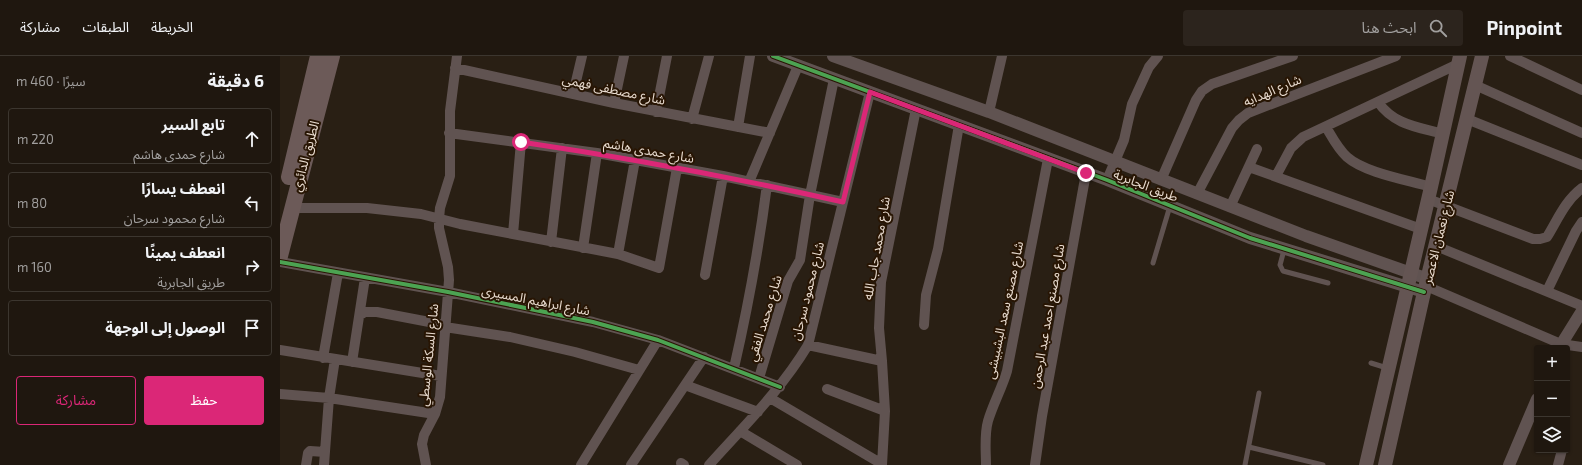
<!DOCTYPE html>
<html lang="ar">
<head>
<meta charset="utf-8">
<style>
	:root { --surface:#1f170f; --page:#2c241d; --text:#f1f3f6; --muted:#a19f9e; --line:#3c362f; --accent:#db2777 }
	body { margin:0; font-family:"Exo 2","Noto Sans Arabic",sans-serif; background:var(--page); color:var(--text); direction:rtl }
	.controls { position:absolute; right:12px; bottom:12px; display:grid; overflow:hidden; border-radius:4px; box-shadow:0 1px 3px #0004 }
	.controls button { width:36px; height:36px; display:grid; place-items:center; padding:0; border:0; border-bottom:1px solid var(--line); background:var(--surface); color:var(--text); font:20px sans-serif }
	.stop { position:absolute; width:12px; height:12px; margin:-9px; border:3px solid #db2777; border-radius:50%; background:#fff }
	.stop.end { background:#db2777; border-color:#fff; box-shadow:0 1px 4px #0008 }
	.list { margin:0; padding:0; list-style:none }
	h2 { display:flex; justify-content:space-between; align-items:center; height:52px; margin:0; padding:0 16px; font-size:17px }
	h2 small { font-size:13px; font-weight:400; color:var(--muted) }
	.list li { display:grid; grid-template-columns:26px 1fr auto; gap:12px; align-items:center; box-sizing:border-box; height:56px; margin:0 8px 8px; padding:0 8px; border:1px solid var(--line); border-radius:4px }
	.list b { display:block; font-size:15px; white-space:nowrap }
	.list p { margin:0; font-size:13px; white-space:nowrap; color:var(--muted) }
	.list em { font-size:13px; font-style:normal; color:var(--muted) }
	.actions { display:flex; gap:8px; padding:12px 16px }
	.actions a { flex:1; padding:9px 0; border:1px solid var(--accent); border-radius:4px; text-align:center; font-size:14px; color:var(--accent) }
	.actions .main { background:var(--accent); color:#fff }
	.icon { flex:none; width:22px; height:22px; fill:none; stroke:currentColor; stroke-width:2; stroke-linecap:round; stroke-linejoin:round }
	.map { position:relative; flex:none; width:1302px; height:409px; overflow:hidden; direction:ltr }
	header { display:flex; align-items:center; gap:24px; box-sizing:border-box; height:56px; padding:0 20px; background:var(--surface); border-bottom:1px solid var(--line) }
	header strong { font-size:19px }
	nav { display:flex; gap:22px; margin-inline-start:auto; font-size:14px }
	.search { width:280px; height:36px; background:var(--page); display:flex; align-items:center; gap:10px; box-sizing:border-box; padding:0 14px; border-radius:4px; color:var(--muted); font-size:15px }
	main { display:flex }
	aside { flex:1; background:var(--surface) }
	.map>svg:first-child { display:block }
</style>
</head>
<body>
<header>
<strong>Pinpoint</strong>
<div class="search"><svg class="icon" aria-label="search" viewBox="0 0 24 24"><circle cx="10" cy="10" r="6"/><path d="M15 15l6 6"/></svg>ابحث هنا</div>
<nav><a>الخريطة</a><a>الطبقات</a><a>مشاركة</a></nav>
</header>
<main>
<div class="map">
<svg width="1302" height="409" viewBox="0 0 1302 409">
	<rect width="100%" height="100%" fill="#291f14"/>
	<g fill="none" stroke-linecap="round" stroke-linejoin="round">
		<path stroke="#605351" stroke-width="5" d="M1004,194L1000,209L1003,215L1048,227
			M873,207L890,150
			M1091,307L1107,312
			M969,391L1043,409
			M965,409L979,337"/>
		<path stroke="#605351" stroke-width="10" d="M1230,0L1302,34
			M175,12L334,47L490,77
			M1195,29L1302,77
			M293,38L302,0
			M1098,46C1114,69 1138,71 1163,78
			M334,47L344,0
			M376,56L387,0
			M709,56L722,0
			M412,63L429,0
			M1187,63L1302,109
			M458,71L470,0
			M1046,71C1052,81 1058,93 1067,101C1085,117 1128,124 1151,131
			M169,77L317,97L443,120L563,146
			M969,111L1141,173
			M996,120L1011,92L1023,81L1178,8
			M827,124L844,84L852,48L869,11L878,0
			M881,124L916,44L922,35L932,28L1013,0
			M469,126L518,10
			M917,138L952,72L959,64L968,57L1116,0
			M1148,143L1253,183H1260L1267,181C1278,163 1285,145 1302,132
			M950,151L977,93
			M12,152H87L141,158L180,168L338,198L379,212L397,112
			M233,178L241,86
			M271,186L282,92
			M1156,190L1302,250
			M303,192L317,97
			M338,198L355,104
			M0,206L168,236L313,266L378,284L500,331
			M425,219L443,120
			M1146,230L1281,288L1302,291
			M1267,235L1296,175L1302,166
			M80,259L85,256H97L165,269
			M644,269L646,239L658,193L679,69
			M165,271L230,281L295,296L359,314
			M528,289L602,305
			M0,294L161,320
			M43,302L58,217
			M72,306L85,222
			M454,312C468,251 479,191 487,129
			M479,322L508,225L520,204L530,139L554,23
			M405,329L478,356
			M547,333L605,355
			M0,338L49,342L155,358
			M490,342L602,408
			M460,375L517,409
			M401,407L404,409
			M26,409L28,397L30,395L45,396
			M44,409L49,342L55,303
			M146,409L142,388L144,379L155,358L160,341L169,224L168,211L159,172V163L160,152L170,120V55L177,0
			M301,409L378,284
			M351,409L424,301
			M429,409C464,370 501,334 528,289L590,36
			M602,409L605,355L602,305L599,272L601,226L636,53
			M706,409C706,395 704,379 708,365C713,348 722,332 727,315L768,103
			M755,409L762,360L806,117
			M1278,409L1282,394"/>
		<path stroke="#605351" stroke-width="12" d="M493,0L827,124L970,182L1144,236
			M553,0L709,56L1026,180L1148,223
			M1279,292L1302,255
			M1229,409L1257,343"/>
		<path stroke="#645553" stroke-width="14" d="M1086,409L1151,131L1180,0
			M1105,409L1144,236L1202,0"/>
		<path stroke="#6c5a58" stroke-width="16" d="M9,121L38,0
			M0,200L52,0"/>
		<g stroke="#281503" stroke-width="6">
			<path id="cycleway" d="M493,0L827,124L970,182L1144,236
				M0,206L168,236L313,266L378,284L500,331"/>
		</g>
		<use href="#cycleway" stroke="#4ca352" stroke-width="4"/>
	</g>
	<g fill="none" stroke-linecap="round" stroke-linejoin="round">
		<path stroke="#db2777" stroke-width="5" d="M241,86C349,102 456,122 563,146L590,36L806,117"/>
	</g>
	<g text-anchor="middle" stroke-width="4" stroke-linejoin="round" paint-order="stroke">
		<g font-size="13" fill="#e8dbcf" stroke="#281503">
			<text transform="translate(334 33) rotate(12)" y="5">شارع مصطفى فهمي</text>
			<text transform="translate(992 34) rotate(-23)" y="5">شارع الهدايه</text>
			<text transform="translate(369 94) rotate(10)" y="5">شارع حمدى هاشم</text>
			<text transform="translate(25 100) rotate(-75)" y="5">الطريق الدائري</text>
			<text transform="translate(866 129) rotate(21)" y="5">طريق الجابرية</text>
			<text transform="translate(1158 181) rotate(-76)" y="5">شارع نعمان الاعصر</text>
			<text transform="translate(596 192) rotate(-80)" y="5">شارع محمد جاب الله</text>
			<text transform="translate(527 235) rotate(-76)" y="5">شارع محمود سرحان</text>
			<text transform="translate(256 244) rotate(11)" y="5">شارع ابراهيم المسيرى</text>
			<text transform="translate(724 254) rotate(-78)" y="5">شارع مصنع سعد البشبيشى</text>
			<text transform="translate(767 260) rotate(-80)" y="5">شارع مصنع احمد عبد الرحمن</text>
			<text transform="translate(484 262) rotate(-73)" y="5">شارع محمد الفقي</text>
			<text transform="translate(148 299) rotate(-84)" y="5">شارع السكة الوسطي</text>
		</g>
	</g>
</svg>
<div class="controls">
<button>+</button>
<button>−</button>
<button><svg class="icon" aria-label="layers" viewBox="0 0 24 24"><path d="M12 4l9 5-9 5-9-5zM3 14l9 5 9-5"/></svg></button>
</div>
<div class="stop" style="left:241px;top:86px"></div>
<div class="stop end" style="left:806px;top:117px"></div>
</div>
<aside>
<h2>6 دقيقة<small>سيرًا · 460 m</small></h2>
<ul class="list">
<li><svg class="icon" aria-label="ahead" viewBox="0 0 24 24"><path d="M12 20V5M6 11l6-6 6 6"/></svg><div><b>تابع السير</b><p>شارع حمدى هاشم</p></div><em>220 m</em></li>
<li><svg class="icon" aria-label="left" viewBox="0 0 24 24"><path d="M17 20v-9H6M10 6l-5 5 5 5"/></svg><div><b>انعطف يسارًا</b><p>شارع محمود سرحان</p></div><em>80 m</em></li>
<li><svg class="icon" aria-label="right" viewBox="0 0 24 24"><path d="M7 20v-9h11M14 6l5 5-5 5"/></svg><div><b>انعطف يمينًا</b><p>طريق الجابرية</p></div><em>160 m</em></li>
<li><svg class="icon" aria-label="arrive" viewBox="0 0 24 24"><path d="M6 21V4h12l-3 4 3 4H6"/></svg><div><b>الوصول إلى الوجهة</b></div></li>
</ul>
<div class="actions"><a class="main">حفظ</a><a>مشاركة</a></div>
</aside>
</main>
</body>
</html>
